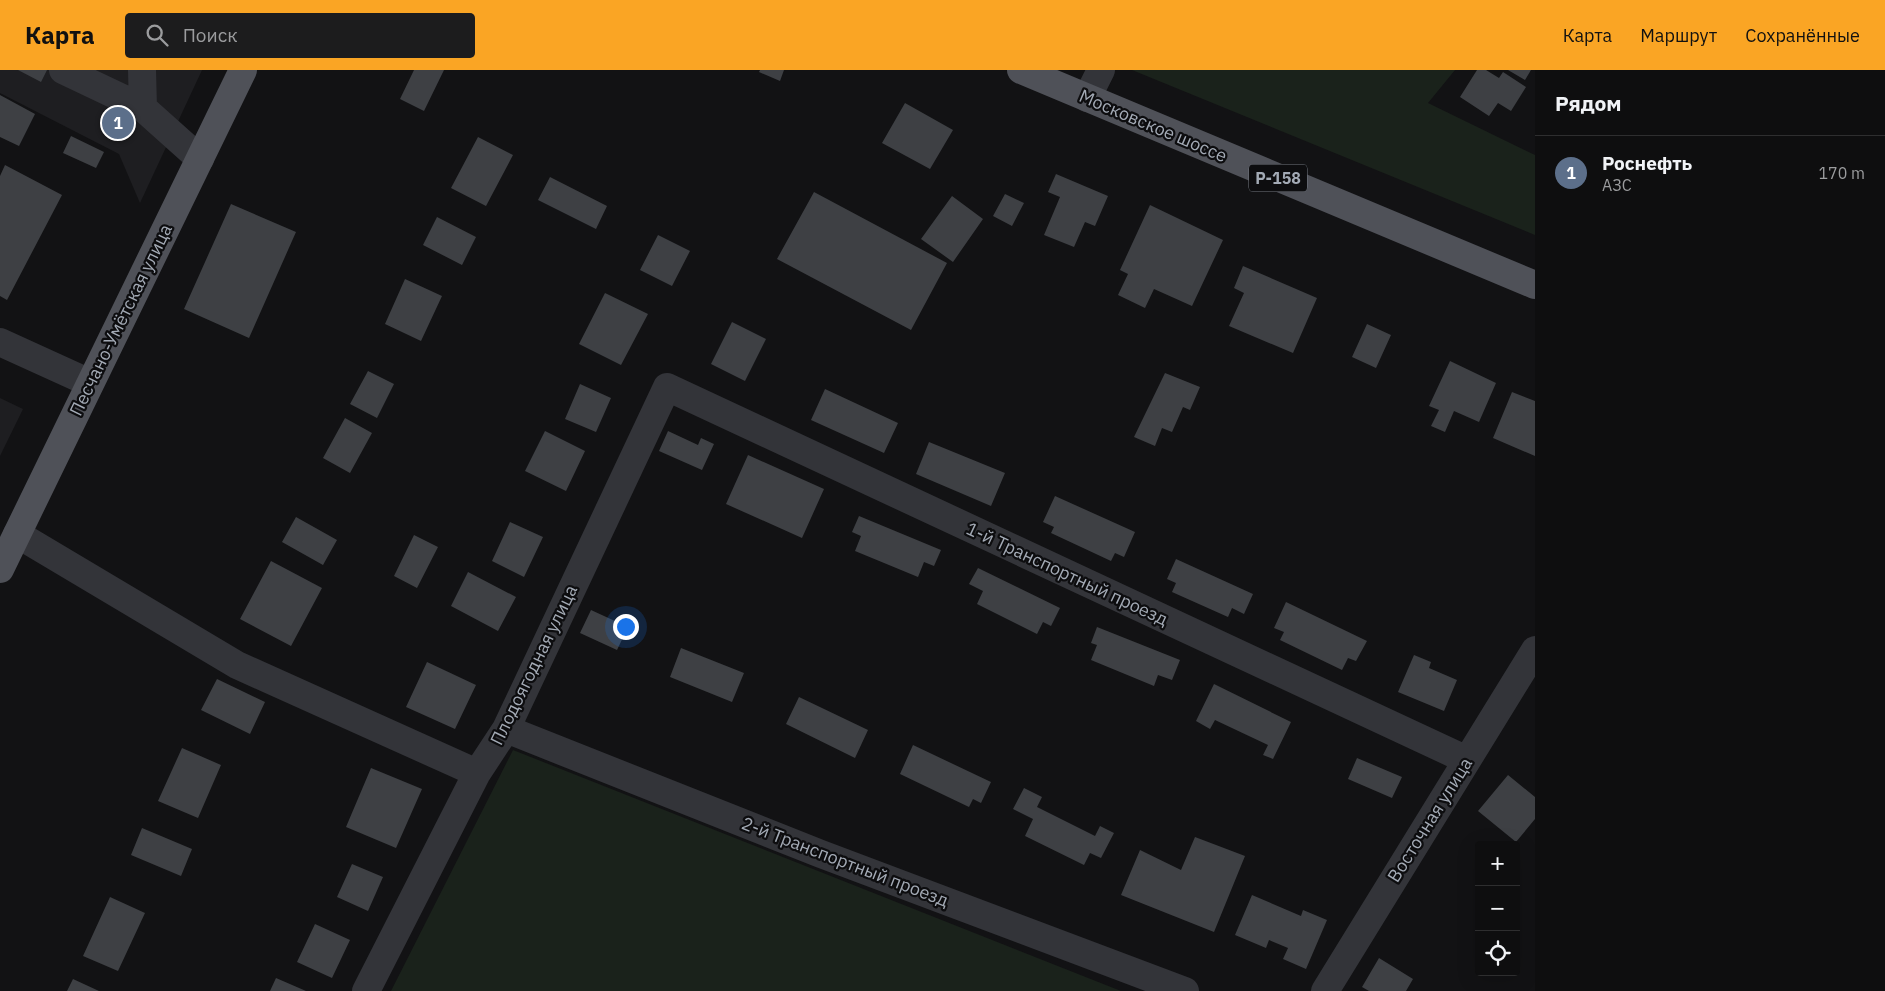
<!DOCTYPE html>
<html lang="ru">
<head>
<meta charset="utf-8">
<style>
	:root { --surface:#0e0e0f; --page:#1c1c1d; --text:#f1f3f6; --muted:#9b9c9e; --line:#2e2e2f; --accent:#faa524 }
	body { margin:0; font-family:"IBM Plex Sans",sans-serif; background:var(--page); color:var(--text) }
	.controls { position:absolute; right:15px; bottom:15px; display:grid; overflow:hidden; border-radius:5px; box-shadow:0 5px 20px #0002 }
	.controls button { width:45px; height:45px; display:grid; place-items:center; padding:0; border:0; border-bottom:1px solid var(--line); background:var(--surface); color:var(--text); font:25px sans-serif }
	.you { position:absolute; left:625px; top:556px; width:18px; height:18px; margin:-12px; border:4px solid #fff; border-radius:50%; background:#1a73e8; box-shadow:0 0 0 8px #1a73e833 }
	.badge { display:grid; place-items:center; width:32px; height:32px; border-radius:50%; background:var(--accent); color:#fff; font-size:16px; font-weight:700 }
	.pin { position:absolute; translate:-50% -50%; border:2px solid #fff; box-shadow:0 1px 5px #0006 }
	.list { margin:0; padding:0; list-style:none }
	h2 { display:flex; justify-content:space-between; align-items:center; height:65px; margin:0; padding:0 20px; font-size:21px }
	h2 small { font-size:16px; font-weight:400; color:var(--muted) }
	.list li { display:grid; grid-template-columns:32px 1fr auto; gap:15px; align-items:center; box-sizing:border-box; height:75px; padding:0 20px; border-top:1px solid var(--line) }
	.list b { display:block; font-size:19px; white-space:nowrap }
	.list p { margin:0; font-size:16px; white-space:nowrap; color:var(--muted) }
	.list em { font-size:16px; font-style:normal; color:var(--muted) }
	.icon { flex:none; width:28px; height:28px; fill:none; stroke:currentColor; stroke-width:2; stroke-linecap:round; stroke-linejoin:round }
	.map { position:relative; flex:none; width:1535px; height:921px; overflow:hidden }
	header { display:flex; align-items:center; gap:30px; box-sizing:border-box; height:70px; padding:0 25px; background:var(--accent); color:#111 }
	header strong { font-size:24px }
	nav { display:flex; gap:28px; margin-inline-start:auto; font-size:18px }
	.search { width:350px; height:45px; background:var(--page); display:flex; align-items:center; gap:12px; box-sizing:border-box; padding:0 18px; border-radius:5px; color:var(--muted); font-size:19px }
	main { display:flex }
	aside { flex:1; background:var(--surface) }
	.map>svg:first-child { display:block }
</style>
</head>
<body>
<header>
<strong>Карта</strong>
<div class="search"><svg class="icon" aria-label="search" viewBox="0 0 24 24"><circle cx="10" cy="10" r="6"/><path d="M15 15l6 6"/></svg>Поиск</div>
<nav><a>Карта</a><a>Маршрут</a><a>Сохранённые</a></nav>
</header>
<main>
<div class="map">
<svg width="1535" height="921" viewBox="0 0 1535 921">
	<rect width="100%" height="100%" fill="#121214"/>
	<path fill="#1e1e21" d="M0,0H202L140,133L119,84L0,23Z
		M0,328L23,339L0,386Z"/>
	<path fill="#1a221b" d="M1132,0H1455L1428,33L1535,85V165Z
		M513,680L1121,921H391Z"/>
	<path fill="#3e4044" d="M18,0H47L41,12Z
		M414,0H444L424,41L400,29Z
		M760,0H784L780,11L759,2Z
		M1477,0H1486L1499,8L1503,2L1526,17L1511,41L1498,33L1489,46L1460,27Z
		M1508,0H1531L1525,10Z
		M0,25L35,44L19,76L0,67Z
		M905,33L953,60L930,99L882,73Z
		M71,66L104,82L96,98L63,83Z
		M478,67L513,85L486,136L451,118Z
		M5,95L62,125L7,230L0,226V106Z
		M1056,104L1108,126L1095,156L1085,152L1074,177L1044,165L1060,127L1048,122Z
		M550,107L607,136L596,159L538,130Z
		M814,122L947,193L911,260L777,189Z
		M1005,124L1024,133L1012,156L993,146Z
		M952,126L983,149L953,192L921,169Z
		M231,134L296,162L249,268L184,239Z
		M1150,135L1223,170L1192,236L1154,219L1145,238L1118,225L1128,204L1120,200Z
		M437,147L476,167L462,195L423,175Z
		M658,165L690,181L672,216L640,200Z
		M1243,196L1317,228L1293,283L1229,256L1244,223L1234,218Z
		M405,209L442,226L421,271L385,254Z
		M605,223L648,244L621,295L579,274Z
		M732,252L766,269L745,311L711,294Z
		M1367,254L1391,265L1376,298L1352,287Z
		M1450,291L1496,313L1479,352L1454,341L1445,362L1431,356L1439,340L1429,336Z
		M368,301L394,314L377,348L350,334Z
		M1165,303L1200,317L1190,340L1183,337L1172,362L1162,358L1155,376L1134,367Z
		M580,314L611,328L596,362L565,349Z
		M825,319L898,353L884,383L811,350Z
		M1512,322L1535,331V386L1493,368Z
		M345,348L372,363L350,403L323,388Z
		M545,361L585,381L566,421L525,401Z
		M668,361L698,375L701,368L714,374L702,400L659,381Z
		M929,372L1005,403L991,436L916,404Z
		M748,385L824,419L802,468L726,434Z
		M1055,426L1135,462L1124,487L1115,483L1111,491L1051,463L1054,457L1043,452Z
		M859,446L941,480L934,496L924,492L918,507L855,481L861,466L852,462Z
		M296,447L337,470L323,495L282,472Z
		M510,452L543,467L524,507L492,491Z
		M414,465L438,477L417,518L394,506Z
		M1176,489L1253,524L1244,544L1232,538L1228,547L1172,522L1176,513L1167,509Z
		M271,491L322,518L291,576L240,549Z
		M978,498L1060,538L1051,556L1043,552L1037,564L977,534L983,521L969,514Z
		M468,502L516,527L498,561L451,536Z
		M1286,532L1367,571L1356,591L1348,588L1342,600L1280,570L1284,562L1274,558Z
		M591,540L628,557L617,580L580,563Z
		M1097,557L1180,590L1172,610L1158,605L1154,616L1091,590L1097,575L1091,573Z
		M681,578L744,603L732,632L670,607Z
		M1414,585L1431,592L1429,598L1457,610L1444,641L1398,622Z
		M427,592L476,615L455,659L406,637Z
		M217,609L265,632L250,664L201,640Z
		M1214,614L1291,652L1273,689L1263,685L1268,675L1215,650L1210,659L1196,651Z
		M799,627L868,660L855,688L786,654Z
		M913,675L991,712L981,733L973,729L969,737L900,704Z
		M182,678L221,695L198,748L158,731Z
		M1357,688L1402,707L1392,728L1348,709Z
		M371,698L422,719L396,778L346,757Z
		M1508,705L1535,727V749L1516,772L1478,741Z
		M1024,718L1042,727L1037,737L1095,766L1100,756L1114,763L1101,788L1090,783L1084,795L1025,766L1033,749L1013,739Z
		M142,758L192,779L181,806L131,785Z
		M1195,767L1245,786L1214,862L1121,825L1140,780L1181,800Z
		M352,794L383,807L368,841L337,827Z
		M1252,825L1301,846L1303,840L1327,850L1306,899L1283,889L1288,878L1269,870L1266,878L1235,865Z
		M110,827L145,843L118,901L83,886Z
		M315,854L350,870L332,908L297,892Z
		M1379,888L1413,909L1406,921H1369L1362,917Z
		M276,908L306,921H270Z
		M73,909L99,921H67Z"/>
	<g fill="none" stroke-linecap="round" stroke-linejoin="round">
		<path stroke="#333439" stroke-width="28" d="M63,0L143,38L200,89
			M142,0L143,38
			M1087,28L1101,0
			M0,272L90,313
			M17,464L237,595L477,703
			M506,659L821,784L1185,921
			M366,921L477,703L506,659L667,317L1467,690
			M1325,921L1535,580"/>
		<path stroke="#4f5158" stroke-width="28" d="M1021,0L1535,215
			M0,499L243,0"/>
	</g>
	<g text-anchor="middle" stroke-width="4.5" stroke-linejoin="round" paint-order="stroke">
		<rect fill="#0d0d0f" stroke="#767b83" stroke-width="1" x="1249" y="94.5" width="58" height="27" rx="4"/>
		<g font-size="16" font-weight="bold" fill="#a3aab5">
			<text x="1278" y="114">Р-158</text>
		</g>
		<g font-size="18" fill="#a3aab5" stroke="#0d0d0f">
			<text transform="translate(1153 56) rotate(23)" y="6">Московское шоссе</text>
			<text transform="translate(121 250) rotate(-64)" y="6">Песчано-Умётская улица</text>
			<text transform="translate(1067 504) rotate(25)" y="6">1-й Транспортный проезд</text>
			<text transform="translate(534 595) rotate(-64)" y="6">Плодоягодная улица</text>
			<text transform="translate(1430 750) rotate(-58)" y="6">Восточная улица</text>
			<text transform="translate(845 792) rotate(21)" y="6">2-й Транспортный проезд</text>
		</g>
	</g>
</svg>
<div class="controls">
<button>+</button>
<button>−</button>
<button><svg class="icon" aria-label="locate" viewBox="0 0 24 24"><circle cx="12" cy="12" r="6"/><path d="M12 2v4M12 18v4M2 12h4M18 12h4"/></svg></button>
</div>
<div class="you"></div>
<div class="pin badge" style="left:118px;top:53px;background:#5c6f8a">1</div>
</div>
<aside>
<h2>Рядом<small></small></h2>
<ul class="list">
<li><span class="badge" style="background:#5c6f8a">1</span><div><b>Роснефть</b><p>АЗС</p></div><em>170 m</em></li>
</ul>
</aside>
</main>
</body>
</html>
